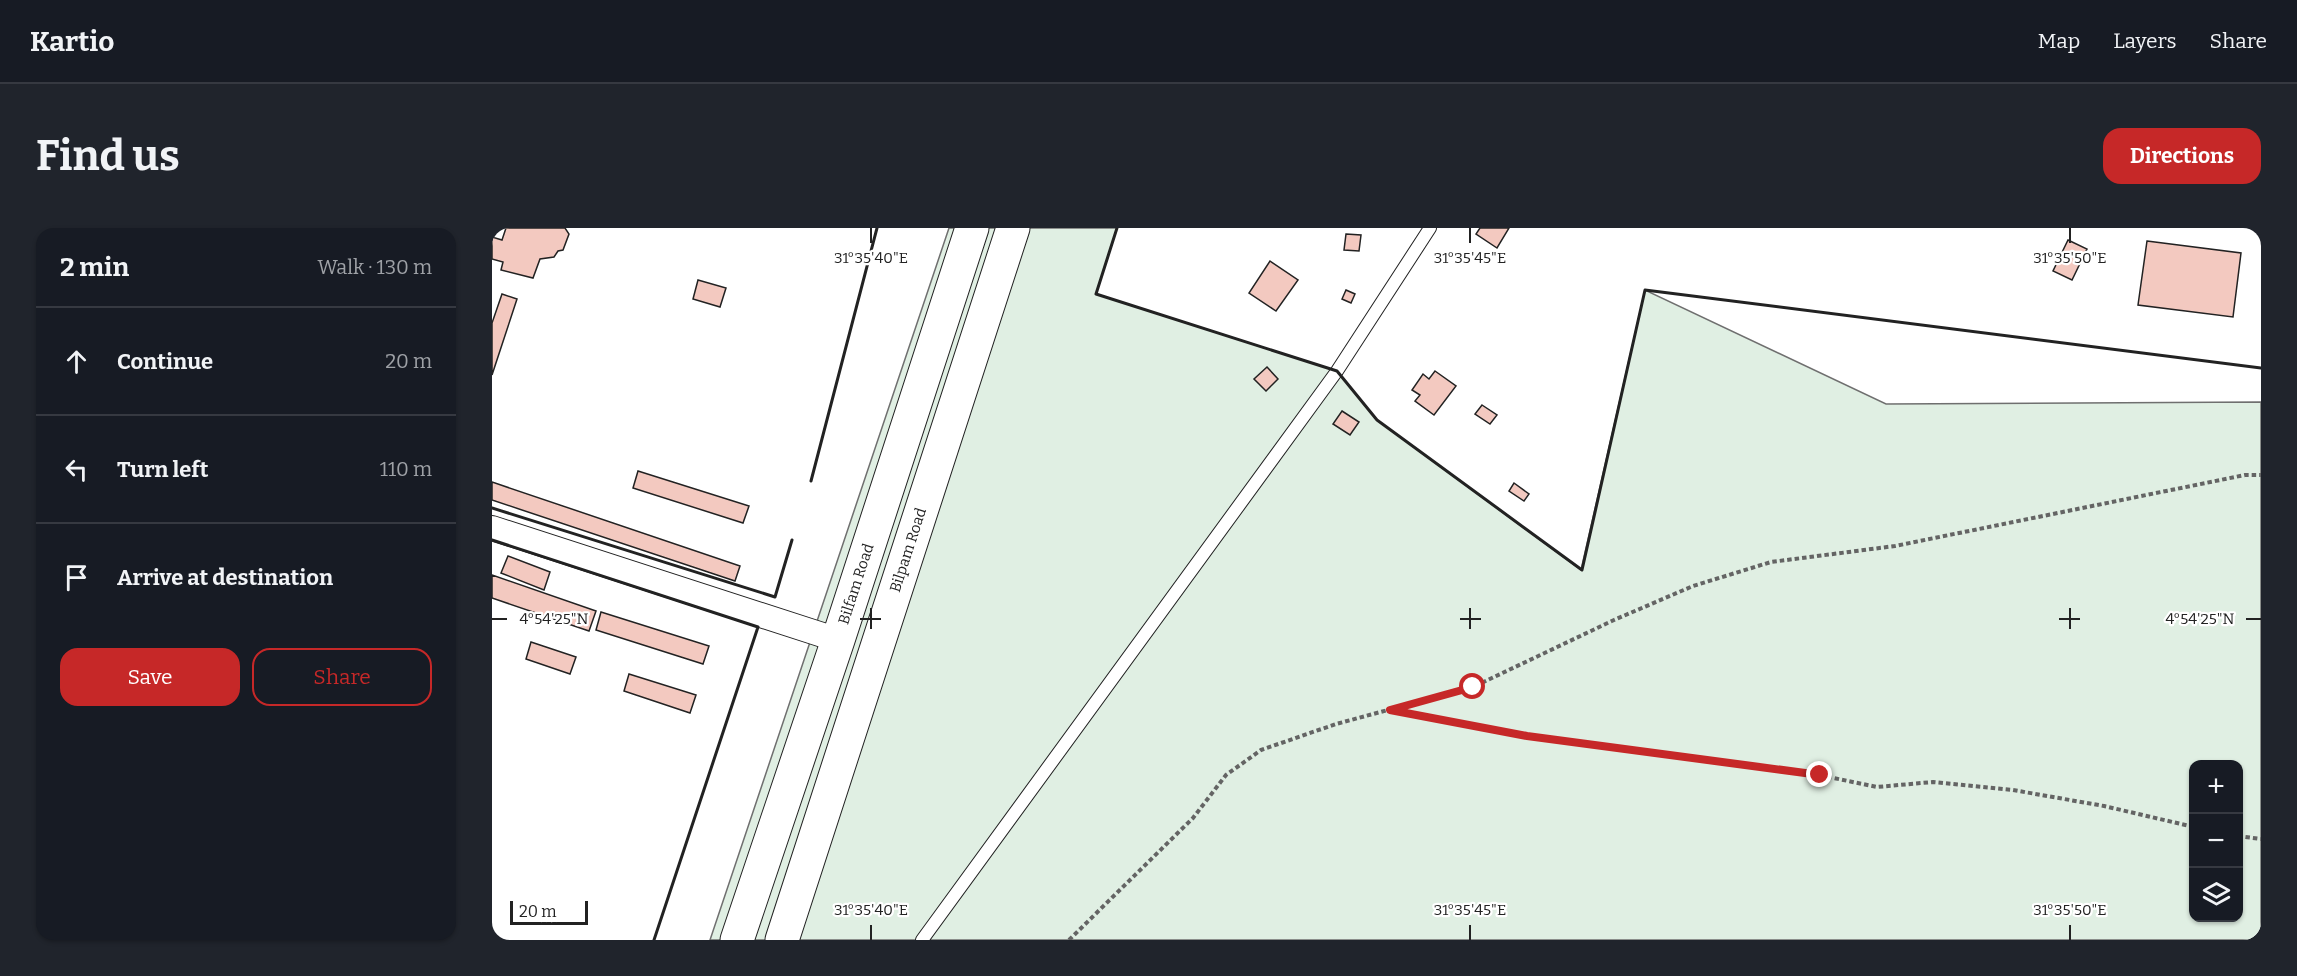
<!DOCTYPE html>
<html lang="en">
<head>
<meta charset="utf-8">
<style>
	:root { --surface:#171b24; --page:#20242c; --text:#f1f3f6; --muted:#9ea1a6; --line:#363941; --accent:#c62828 }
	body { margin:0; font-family:Bitter,serif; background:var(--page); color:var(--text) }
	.controls { position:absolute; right:18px; bottom:18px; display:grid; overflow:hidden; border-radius:12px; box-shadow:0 2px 4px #0004 }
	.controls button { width:54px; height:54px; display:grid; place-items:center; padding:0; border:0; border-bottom:2px solid var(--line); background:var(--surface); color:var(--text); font:30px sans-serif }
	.scale { position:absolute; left:18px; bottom:15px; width:78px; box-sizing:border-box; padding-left:6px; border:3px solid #222; border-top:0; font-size:16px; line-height:21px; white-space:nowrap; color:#222; -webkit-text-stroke:4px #fff; paint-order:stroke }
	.stop { position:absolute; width:18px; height:18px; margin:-14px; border:4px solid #c62828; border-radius:50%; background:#fff }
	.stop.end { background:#c62828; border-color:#fff; box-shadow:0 2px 6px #0008 }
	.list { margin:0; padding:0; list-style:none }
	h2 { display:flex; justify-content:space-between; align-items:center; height:78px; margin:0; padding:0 24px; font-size:26px }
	h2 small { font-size:20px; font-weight:400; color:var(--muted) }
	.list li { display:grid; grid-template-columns:39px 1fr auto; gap:18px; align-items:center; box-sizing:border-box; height:108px; padding:0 24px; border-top:2px solid var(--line) }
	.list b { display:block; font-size:22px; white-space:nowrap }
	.list em { font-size:20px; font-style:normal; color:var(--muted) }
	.actions { display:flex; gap:12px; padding:18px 24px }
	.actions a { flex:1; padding:14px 0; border:2px solid var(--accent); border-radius:18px; text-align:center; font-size:21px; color:var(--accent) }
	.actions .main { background:var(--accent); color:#fff }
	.icon { flex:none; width:33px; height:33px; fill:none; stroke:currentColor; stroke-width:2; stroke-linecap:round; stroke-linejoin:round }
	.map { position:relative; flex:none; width:1769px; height:712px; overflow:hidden; border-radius:18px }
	header { display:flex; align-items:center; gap:36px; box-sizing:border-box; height:84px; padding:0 30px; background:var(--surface); border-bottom:2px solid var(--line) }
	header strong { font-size:28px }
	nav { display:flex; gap:33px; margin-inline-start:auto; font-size:21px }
	.intro { display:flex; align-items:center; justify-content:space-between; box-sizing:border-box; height:144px; padding:0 36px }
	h1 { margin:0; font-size:42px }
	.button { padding:15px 27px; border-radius:18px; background:var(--accent); color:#fff; font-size:21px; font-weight:700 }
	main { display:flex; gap:36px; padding:0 36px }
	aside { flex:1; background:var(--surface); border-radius:18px; box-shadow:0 2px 4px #0004 }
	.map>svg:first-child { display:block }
</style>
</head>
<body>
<header>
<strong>Kartio</strong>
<nav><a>Map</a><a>Layers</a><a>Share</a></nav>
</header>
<div class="intro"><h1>Find us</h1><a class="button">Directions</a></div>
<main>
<aside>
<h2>2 min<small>Walk · 130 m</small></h2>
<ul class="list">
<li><svg class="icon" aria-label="ahead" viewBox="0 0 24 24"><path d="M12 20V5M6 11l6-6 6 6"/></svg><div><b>Continue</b></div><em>20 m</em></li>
<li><svg class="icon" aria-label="left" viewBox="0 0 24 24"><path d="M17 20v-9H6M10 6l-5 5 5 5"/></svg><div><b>Turn left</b></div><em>110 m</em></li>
<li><svg class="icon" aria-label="arrive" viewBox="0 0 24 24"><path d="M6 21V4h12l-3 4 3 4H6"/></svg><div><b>Arrive at destination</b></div></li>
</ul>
<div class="actions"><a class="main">Save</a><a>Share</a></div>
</aside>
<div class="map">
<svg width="1769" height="712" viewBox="0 0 1769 712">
	<rect width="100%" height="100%" fill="#fff"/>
	<path fill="#e0efe3" stroke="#6f6f6f" stroke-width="1.5" fill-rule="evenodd" d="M457,0H625L604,66L845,143L885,192L1089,342L1153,62L1394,176L1769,174V712H218ZM1702,536H1746V690H1702Z"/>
	<path fill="#f3c9c0" stroke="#222" stroke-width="1.5" d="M14,0H73L77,6L71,22L66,23L62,29L48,31L41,50L9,42L11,34L0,31V9L10,12Z
		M988,0H1017L1005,20L984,6Z
		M854,6L869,7L867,23L852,22Z
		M1576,12L1595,21L1580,52L1561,43Z
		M1655,13L1749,25L1741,89L1646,77Z
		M778,33L806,52L784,83L757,65Z
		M206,52L234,60L228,79L201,71Z
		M854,62L863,66L859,75L850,71Z
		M10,66L25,71L0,147V95Z
		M775,139L786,151L774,163L762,151Z
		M943,143L964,158L942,187L923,173L928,167L920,162L931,146L937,151Z
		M990,177L1005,187L998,196L983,186Z
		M850,183L867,194L858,207L841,196Z
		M146,243L257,278L251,295L141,260Z
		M0,254L248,338L243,353L0,272Z
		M1022,255L1037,266L1032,273L1017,263Z
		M16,328L58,344L52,362L9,345Z
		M0,347L104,383L97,403L0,370Z
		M109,384L217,418L211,436L104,402Z
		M39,414L84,429L78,446L34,431Z
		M137,446L204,467L198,485L132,463Z"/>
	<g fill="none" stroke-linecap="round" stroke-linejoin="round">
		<g stroke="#222" stroke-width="14">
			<path id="service" d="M430,712L845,143L938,0"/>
		</g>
		<g stroke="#222" stroke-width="26">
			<path id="minor" d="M0,300L346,412"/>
		</g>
		<g stroke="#222" stroke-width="35">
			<path id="primary" d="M245,712L346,412L480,0
				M290,712L521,0"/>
		</g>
		<path stroke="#646464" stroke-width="4" stroke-dasharray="4.5 3" stroke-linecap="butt" d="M898,482L1035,508L1327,547L1385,559L1441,554L1521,562L1612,578L1702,599
			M1746,608L1769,611
			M577,712L701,590L734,547L769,522L844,496L981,459L1122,392L1201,358L1279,334L1403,318L1753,247H1769"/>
		<use href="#service" stroke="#fff" stroke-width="12"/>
		<use href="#minor" stroke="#fff" stroke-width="24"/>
		<use href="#primary" stroke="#fff" stroke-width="33"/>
		<path stroke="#222" stroke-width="3" d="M625,0L604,66L845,143L885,192L1090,342L1153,62L1769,140
			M319,253L385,0
			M0,280L283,369L300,312
			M0,312L266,399L162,712"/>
	</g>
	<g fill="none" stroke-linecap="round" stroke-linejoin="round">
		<path stroke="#c62828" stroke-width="8" d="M981,459L898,482L1035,508L1328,547"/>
	</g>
	<path fill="none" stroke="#222" stroke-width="2" d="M379,0V15M978,0V15M1578,0V15M379,380V401M978,380V401M1578,380V401M0,391H15M368,391H389M968,391H989M1567,391H1588M1754,391H1769M379,697V712M978,697V712M1578,697V712"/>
	<g text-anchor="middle" stroke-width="4.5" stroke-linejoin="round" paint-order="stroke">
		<g font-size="15" fill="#222" stroke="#fff">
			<text transform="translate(416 322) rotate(-72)" y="5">Bilpam Road</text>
			<text transform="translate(364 356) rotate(-72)" y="5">Bilfam Road</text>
		</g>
	</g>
	<g font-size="15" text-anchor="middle" fill="#222" stroke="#fff" stroke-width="4.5" stroke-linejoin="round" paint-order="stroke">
		<text x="379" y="35">31°35'40"E</text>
		<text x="978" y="35">31°35'45"E</text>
		<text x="1578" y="35">31°35'50"E</text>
		<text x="62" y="396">4°54'25"N</text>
		<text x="1708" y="396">4°54'25"N</text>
		<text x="379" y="687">31°35'40"E</text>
		<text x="978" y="687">31°35'45"E</text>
		<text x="1578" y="687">31°35'50"E</text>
	</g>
</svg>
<div class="controls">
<button>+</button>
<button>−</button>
<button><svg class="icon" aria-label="layers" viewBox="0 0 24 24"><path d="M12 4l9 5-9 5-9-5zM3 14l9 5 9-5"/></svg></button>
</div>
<div class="scale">20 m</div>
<div class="stop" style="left:981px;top:459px"></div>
<div class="stop end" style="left:1328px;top:547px"></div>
</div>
</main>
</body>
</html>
